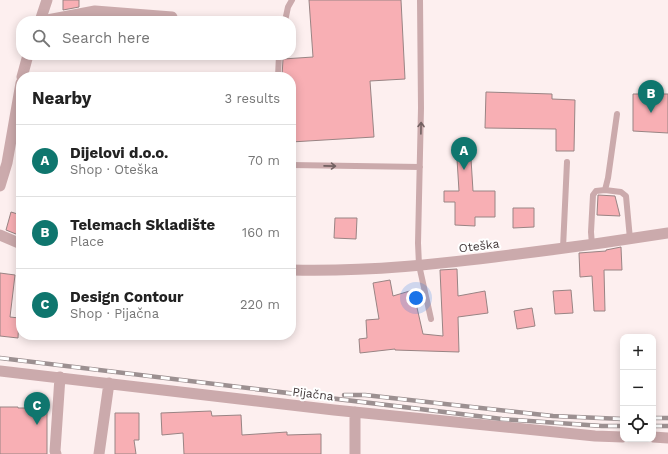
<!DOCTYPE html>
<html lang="en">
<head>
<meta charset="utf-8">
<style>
	:root { --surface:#fff; --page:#f2f2f2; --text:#222; --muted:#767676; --line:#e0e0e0; --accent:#0f766e }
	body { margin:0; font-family:"Work Sans",sans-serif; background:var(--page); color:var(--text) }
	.controls { position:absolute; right:12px; bottom:12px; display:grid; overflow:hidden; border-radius:8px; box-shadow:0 2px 10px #0003 }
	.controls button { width:36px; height:36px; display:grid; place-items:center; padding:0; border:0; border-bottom:1px solid var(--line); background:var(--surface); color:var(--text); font:20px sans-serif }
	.you { position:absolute; left:416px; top:298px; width:14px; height:14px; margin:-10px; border:3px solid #fff; border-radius:50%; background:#1a73e8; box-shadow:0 0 0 6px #1a73e833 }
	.badge { display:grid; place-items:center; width:26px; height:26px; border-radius:50%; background:var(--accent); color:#fff; font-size:13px; font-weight:700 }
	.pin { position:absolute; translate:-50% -33px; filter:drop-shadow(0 1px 2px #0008) }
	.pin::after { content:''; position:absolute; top:21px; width:14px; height:12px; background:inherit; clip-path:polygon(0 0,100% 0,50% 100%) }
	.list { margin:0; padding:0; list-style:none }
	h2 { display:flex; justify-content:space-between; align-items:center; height:52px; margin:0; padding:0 16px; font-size:17px }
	h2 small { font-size:13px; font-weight:400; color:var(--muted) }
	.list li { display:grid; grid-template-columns:26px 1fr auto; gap:12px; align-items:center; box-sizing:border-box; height:72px; padding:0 16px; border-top:1px solid var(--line) }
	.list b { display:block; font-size:15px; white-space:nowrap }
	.list p { margin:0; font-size:13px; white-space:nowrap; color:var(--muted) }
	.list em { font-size:13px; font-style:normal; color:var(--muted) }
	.icon { flex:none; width:22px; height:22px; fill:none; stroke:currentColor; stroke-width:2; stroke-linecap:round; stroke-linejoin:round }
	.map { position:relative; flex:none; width:668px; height:454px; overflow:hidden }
	.search { position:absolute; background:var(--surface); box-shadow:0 2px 10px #0003; left:16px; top:16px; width:280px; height:44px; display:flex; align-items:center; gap:10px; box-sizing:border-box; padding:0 14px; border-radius:16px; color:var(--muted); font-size:15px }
	.panel { position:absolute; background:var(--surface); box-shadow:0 2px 10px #0003; left:16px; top:72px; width:280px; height:268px; border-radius:16px }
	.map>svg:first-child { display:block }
</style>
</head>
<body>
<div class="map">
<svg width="668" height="454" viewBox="0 0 668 454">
	<rect width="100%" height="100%" fill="#fdefef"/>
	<path fill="#f8afb4" stroke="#998484" d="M63,0H79V7L63,10Z
		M309,0H401L405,79L370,81L374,137L291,142V77H282L283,59L313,57Z
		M486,92L552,94V99L575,100L574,151H556V129L485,128Z
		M633,94H668V133L633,131Z
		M457,159H471L473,191H495V217H475V226L455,225V202H444V191H459Z
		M598,195L615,196L620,216L597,215Z
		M513,208H534V227L513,228Z
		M11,212L21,215V236L6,230Z
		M335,218H357L356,239L334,238Z
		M621,247L622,270H604L605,311H594L592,276L580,277L579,253L606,251V250Z
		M457,269L458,296L485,291L488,313L458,317L459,352L395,350V349L360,353L359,339L367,338L366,320L379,319L373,283L390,280L393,296L413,290L423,334L443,336L440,270Z
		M0,273L15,275L10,317L19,318L18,338L0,336Z
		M571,290L573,313L555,314L553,291Z
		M532,308L535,326L517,329L514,311Z
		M0,407H18V408H47V454H0Z
		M211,411L212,416L241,415L242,435L287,432V435L321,434V454H184L183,433L162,435L161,413Z
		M115,413H139V440H134L136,454H115Z"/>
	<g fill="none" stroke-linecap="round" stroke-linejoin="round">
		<path stroke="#cbaaac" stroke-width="6" d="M420,0L421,108L418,243L419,265L431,319
			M285,21L288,7L292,0
			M278,77L279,55
			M291,165L420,167
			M605,190L621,192L626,196L630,239
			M592,245L591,232L593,195L596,191L605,190L608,178L617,114
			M563,248L567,162"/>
		<path stroke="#cbaaac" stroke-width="11" d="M40,21L47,0
			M42,21L95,11L172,17
			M22,77L28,55
			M0,186L7,163L21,83
			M0,235L21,244
			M291,270C367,272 443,264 518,254C568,248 618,241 668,233
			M0,371L334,410L595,436L623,437
			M355,412V454
			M653,437L668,438
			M56,454L55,451L60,377
			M99,454L109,383"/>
		<g stroke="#9c9091" stroke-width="4.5">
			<path id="rail" d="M0,358L502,419L602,426H623
				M344,395H365L553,416L623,419
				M653,418H668
				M653,426H668"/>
		</g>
		<use href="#rail" stroke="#fff" stroke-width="3" stroke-dasharray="9" stroke-linecap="butt"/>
	</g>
	<defs><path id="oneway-shaft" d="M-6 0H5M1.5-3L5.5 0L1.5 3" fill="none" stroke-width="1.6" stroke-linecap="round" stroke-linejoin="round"/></defs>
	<g stroke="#726061">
		<use href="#oneway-shaft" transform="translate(421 128) rotate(-89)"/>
		<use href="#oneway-shaft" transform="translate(330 166) rotate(1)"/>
	</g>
	<g text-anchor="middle" stroke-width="4" stroke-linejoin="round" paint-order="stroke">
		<g font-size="12" fill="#423839" stroke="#fff">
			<text transform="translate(479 246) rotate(-7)" y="4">Oteška</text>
			<text transform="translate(313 394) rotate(7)" y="4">Pijačna</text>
		</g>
	</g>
</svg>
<div class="controls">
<button>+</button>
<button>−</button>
<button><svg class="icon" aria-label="locate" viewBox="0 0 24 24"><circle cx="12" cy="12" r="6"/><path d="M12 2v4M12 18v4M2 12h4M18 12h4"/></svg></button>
</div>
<div class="you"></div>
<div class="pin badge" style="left:464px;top:170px">A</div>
<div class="pin badge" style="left:651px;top:113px">B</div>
<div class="pin badge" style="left:37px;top:425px">C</div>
<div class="search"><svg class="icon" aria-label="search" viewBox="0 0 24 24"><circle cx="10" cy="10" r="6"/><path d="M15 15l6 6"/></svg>Search here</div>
<section class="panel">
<h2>Nearby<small>3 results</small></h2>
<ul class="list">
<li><span class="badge">A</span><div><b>Dijelovi d.o.o.</b><p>Shop · Oteška</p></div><em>70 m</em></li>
<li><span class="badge">B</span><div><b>Telemach Skladište</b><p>Place</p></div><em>160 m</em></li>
<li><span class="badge">C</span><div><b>Design Contour</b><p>Shop · Pijačna</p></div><em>220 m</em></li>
</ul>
</section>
</div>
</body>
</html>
